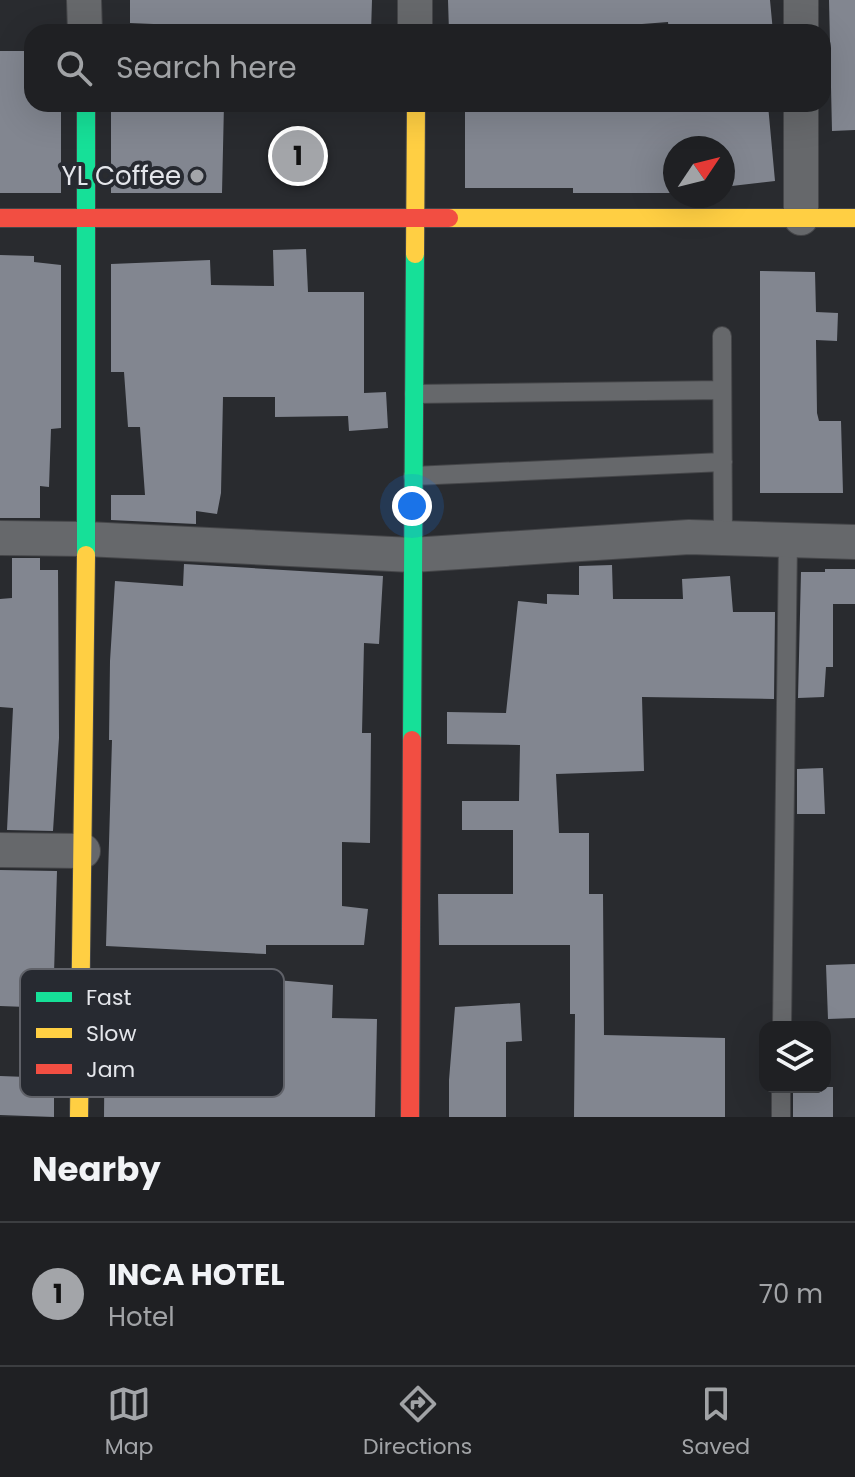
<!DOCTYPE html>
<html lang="en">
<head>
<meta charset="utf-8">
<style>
	:root { --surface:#1f2023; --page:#2c2d30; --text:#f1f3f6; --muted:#a1a3a6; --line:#3c3e41; --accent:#a3a5a9 }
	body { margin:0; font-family:Poppins,sans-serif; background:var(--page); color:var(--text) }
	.controls { position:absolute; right:24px; bottom:24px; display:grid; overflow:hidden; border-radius:16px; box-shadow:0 8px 32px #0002 }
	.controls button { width:72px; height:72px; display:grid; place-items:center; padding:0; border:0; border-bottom:2px solid var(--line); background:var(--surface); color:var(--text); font:40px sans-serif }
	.compass { position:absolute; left:663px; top:136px; width:72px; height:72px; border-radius:50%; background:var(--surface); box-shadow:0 8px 32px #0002; rotate:55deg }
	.you { position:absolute; left:412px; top:506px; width:28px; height:28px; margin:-20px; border:6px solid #fff; border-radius:50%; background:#1a73e8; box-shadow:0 0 0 12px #1a73e833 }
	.badge { display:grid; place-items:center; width:52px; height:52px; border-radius:50%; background:var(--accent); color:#111; font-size:26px; font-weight:700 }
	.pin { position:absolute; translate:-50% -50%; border:4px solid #fff; box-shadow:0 2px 8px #0006 }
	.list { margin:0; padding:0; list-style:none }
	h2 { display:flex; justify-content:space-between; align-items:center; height:104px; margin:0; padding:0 32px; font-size:34px }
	h2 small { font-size:26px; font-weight:400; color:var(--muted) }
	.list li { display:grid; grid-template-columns:52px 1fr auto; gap:24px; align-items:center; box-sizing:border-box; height:144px; padding:0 32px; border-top:2px solid var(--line) }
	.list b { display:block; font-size:30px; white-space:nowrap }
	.list p { margin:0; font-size:26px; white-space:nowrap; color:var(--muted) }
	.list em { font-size:26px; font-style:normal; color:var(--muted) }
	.icon { flex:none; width:44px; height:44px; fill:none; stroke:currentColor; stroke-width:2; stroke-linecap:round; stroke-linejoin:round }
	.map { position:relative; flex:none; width:855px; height:1117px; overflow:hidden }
	.search { position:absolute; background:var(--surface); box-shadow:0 8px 32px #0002; left:24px; right:24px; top:24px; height:88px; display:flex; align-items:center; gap:20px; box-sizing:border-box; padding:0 28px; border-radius:24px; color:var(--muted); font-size:30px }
	.sheet { height:248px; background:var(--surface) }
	nav { display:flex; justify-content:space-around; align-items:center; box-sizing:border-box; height:112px; border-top:2px solid var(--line); background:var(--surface); font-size:22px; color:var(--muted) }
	nav a { display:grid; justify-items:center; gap:4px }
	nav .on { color:var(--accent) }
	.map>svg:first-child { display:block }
</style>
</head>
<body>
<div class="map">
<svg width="855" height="1117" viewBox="0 0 855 1117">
	<rect width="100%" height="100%" fill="#292b2f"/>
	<path fill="#828690" d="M130,0H372L371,32H200V26L130,23Z
		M448,0H770L773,32H669L668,22L603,27V32H449Z
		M829,0H855V130L832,131Z
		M0,51H28L29,94L32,95V106H61V193H0Z
		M111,104H224L222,193H111Z
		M597,104H726L727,109L768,105L775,181L723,187V148H675V193H573V188H465V110L597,108Z
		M306,249L308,292H364V393L386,392L388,428L349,431L348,416L275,417V397H223L221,493L217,514L196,511V524L111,520V495H145L140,427H128L124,372H111V264L210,260L211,285L274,286L273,250Z
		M0,255L34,256V262L61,265V428L51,429L49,487L40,486V518H0Z
		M760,271L815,272L816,312L838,313L837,341L816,340L817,413L819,421H841L843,493H760Z
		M12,558H40V570H58L59,738L53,831L7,830L13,708L0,707V599L12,598Z
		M184,564L383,576L379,644L364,643L362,733H371L370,843L342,842V906L368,909L364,945H266V954L106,946L112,740H109L110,661L115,581L183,586Z
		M612,565L613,599H683L682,579L730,576L733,612H775L774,699L642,697L644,771L556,774L559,833H589V894H603L604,1035L725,1038V1117H574L575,1014H570V945H439L438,894H513V830H462V801H519L520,745L447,744V712L506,713L518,601L547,604V594L579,595V566Z
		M825,569H855V604H833V667H826L824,697L798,698L801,572H825Z
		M823,768L825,814H797V769Z
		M0,870L57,871L53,1008L0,1006Z
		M855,964V1018L828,1019L826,965Z
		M254,978L333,985L332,1018L377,1019L375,1117H104L105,1006H130V1030L248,1031L249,1021H253Z
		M520,1003L522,1041L506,1042V1117H449V1080L455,1007Z
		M0,1076L54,1078V1117L0,1115Z
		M793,1087H833V1117H793Z"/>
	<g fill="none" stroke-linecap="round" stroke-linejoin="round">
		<g stroke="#454649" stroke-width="20">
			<path id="lane" d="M722,336L723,539
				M414,394L722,390
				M413,476L723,462
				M782,1027L788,540
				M781,1117V1087"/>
		</g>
		<g stroke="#454649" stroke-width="36">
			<path id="street" d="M84,0L85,32
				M415,0V32
				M801,32V0
				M801,218V104
				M0,538L86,539L412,555L689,537L855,542
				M0,850L83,851"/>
		</g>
		<g stroke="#454649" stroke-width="20">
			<path id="fast" d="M86,555V104
				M412,740L415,254"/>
		</g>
		<g stroke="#454649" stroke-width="20">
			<path id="slow" d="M449,218H855
				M415,254L416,104
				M79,1117L86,555"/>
		</g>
		<g stroke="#454649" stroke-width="20">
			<path id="jam" d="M0,218H449
				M410,1117L412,740"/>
		</g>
		<use href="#lane" stroke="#66686b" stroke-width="18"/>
		<use href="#street" stroke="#66686b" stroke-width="34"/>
		<use href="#fast" stroke="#16e098" stroke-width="18"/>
		<use href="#slow" stroke="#ffcf43" stroke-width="18"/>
		<use href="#jam" stroke="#f24e42" stroke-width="18"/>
	</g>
	<circle fill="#a3a5a9" stroke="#272a31" stroke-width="3" cx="197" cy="176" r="8"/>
	<g text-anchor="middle" stroke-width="8" stroke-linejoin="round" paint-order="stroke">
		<g font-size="26" fill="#e4e6eb" stroke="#272a31" text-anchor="end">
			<text x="181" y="185">YL Coffee</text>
		</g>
	</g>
	<rect x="20" y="969" width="264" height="128" rx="12" fill="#272a31" stroke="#606269" stroke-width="2"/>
	<rect x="36" y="992" width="36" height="10" fill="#16e098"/>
	<rect x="36" y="1028" width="36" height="10" fill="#ffcf43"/>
	<rect x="36" y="1064" width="36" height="10" fill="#f24e42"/>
	<g font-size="22" fill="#e4e6eb">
		<text x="86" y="1005">Fast</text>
		<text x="86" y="1041">Slow</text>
		<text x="86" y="1077">Jam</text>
	</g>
</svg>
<div class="controls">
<button><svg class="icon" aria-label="layers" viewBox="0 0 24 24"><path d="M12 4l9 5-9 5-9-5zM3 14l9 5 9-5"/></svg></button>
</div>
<svg class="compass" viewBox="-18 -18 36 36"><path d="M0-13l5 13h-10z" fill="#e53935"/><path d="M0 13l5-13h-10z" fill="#a1a3a6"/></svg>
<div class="you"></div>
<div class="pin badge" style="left:298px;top:156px">1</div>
<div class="search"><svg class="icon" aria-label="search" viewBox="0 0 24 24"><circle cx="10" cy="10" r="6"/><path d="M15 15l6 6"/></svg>Search here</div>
</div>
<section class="sheet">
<h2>Nearby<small></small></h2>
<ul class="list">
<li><span class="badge">1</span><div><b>INCA HOTEL</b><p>Hotel</p></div><em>70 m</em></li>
</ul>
</section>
<nav>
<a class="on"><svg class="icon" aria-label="map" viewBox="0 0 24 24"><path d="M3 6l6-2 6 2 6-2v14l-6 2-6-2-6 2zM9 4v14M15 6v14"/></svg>Map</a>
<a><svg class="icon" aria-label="directions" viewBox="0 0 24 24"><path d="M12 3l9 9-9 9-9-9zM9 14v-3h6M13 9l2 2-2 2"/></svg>Directions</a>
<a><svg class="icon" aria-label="saved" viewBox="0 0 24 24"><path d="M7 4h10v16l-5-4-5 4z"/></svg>Saved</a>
</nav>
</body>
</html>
